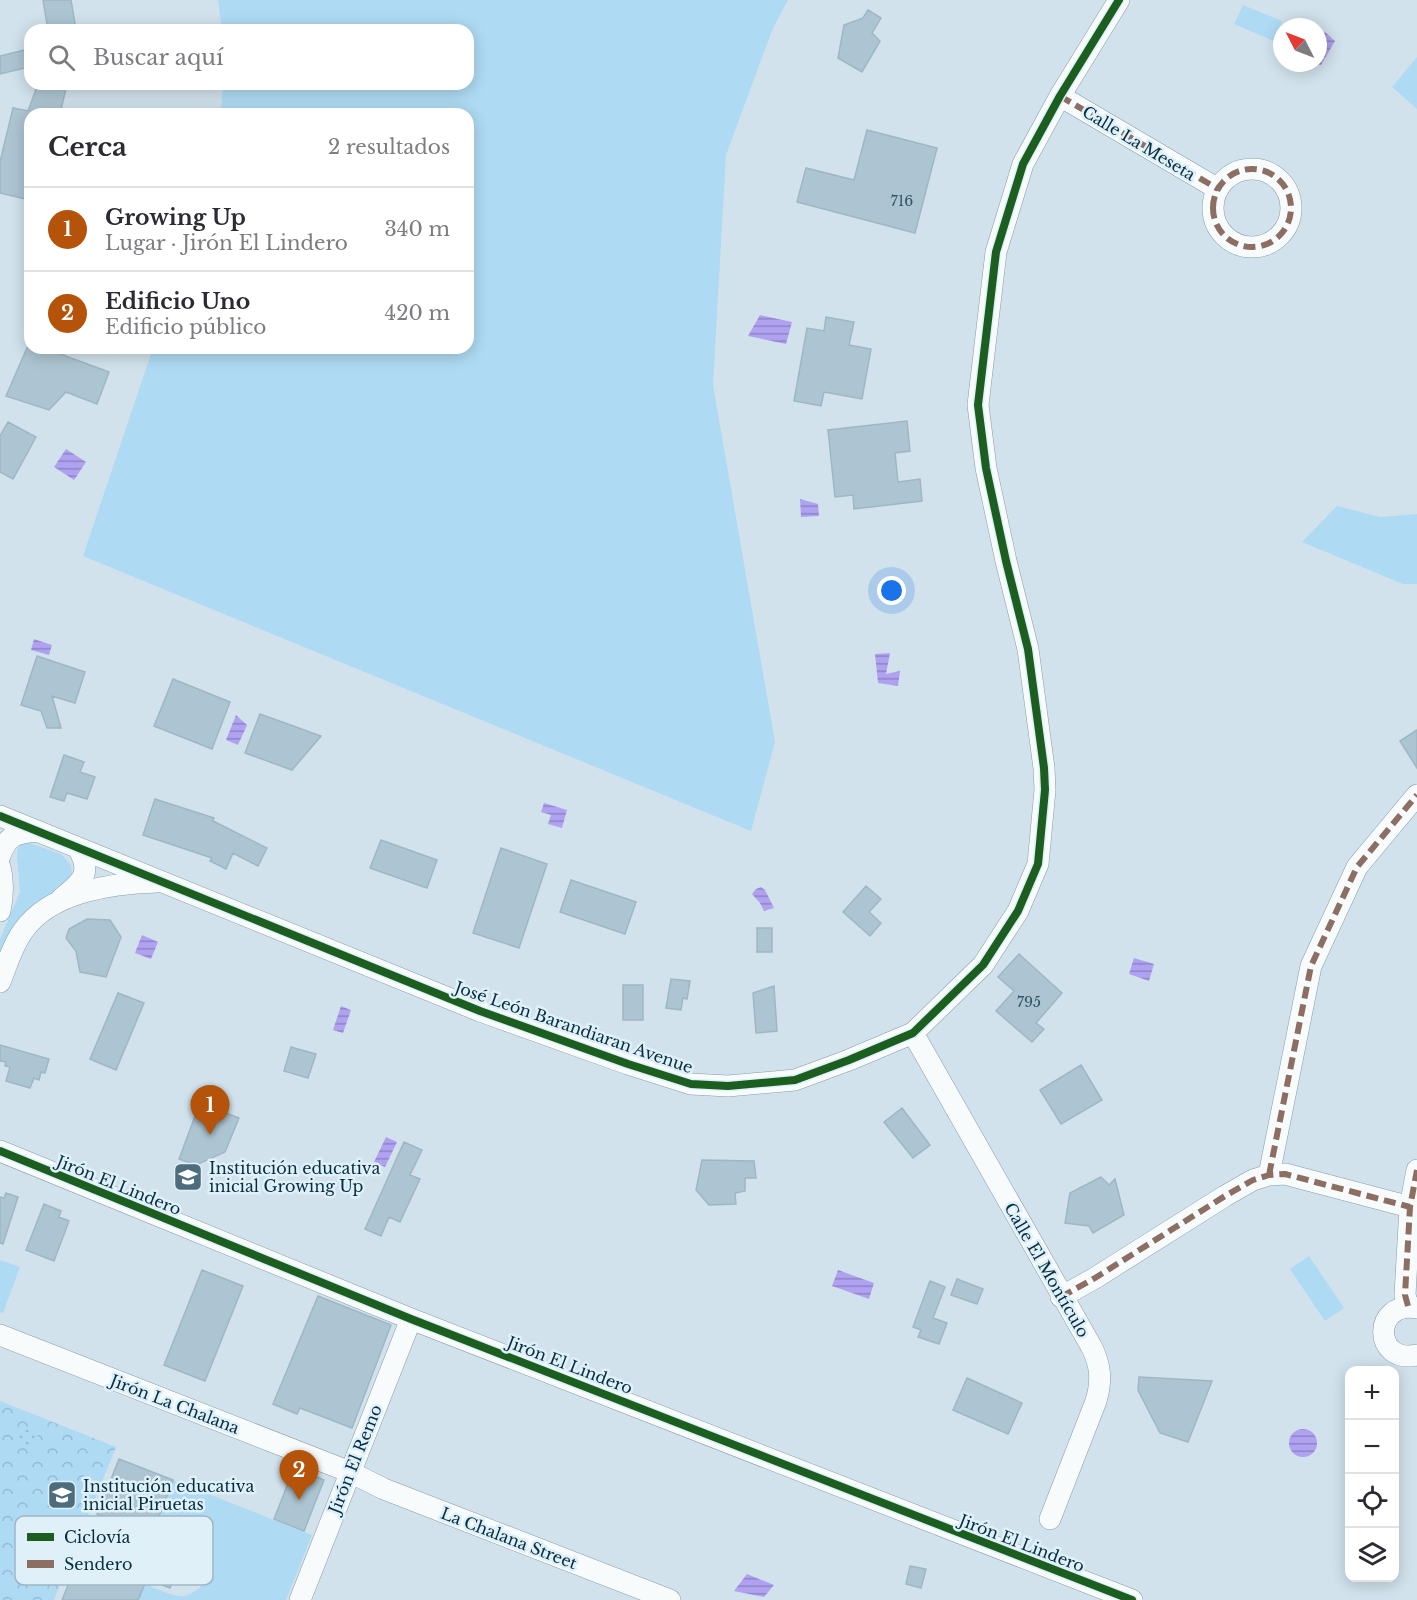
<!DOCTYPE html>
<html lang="es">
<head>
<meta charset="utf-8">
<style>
	:root { --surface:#fff; --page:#f2f2f3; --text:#2b2b33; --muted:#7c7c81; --line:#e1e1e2; --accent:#b45309 }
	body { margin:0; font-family:"Libre Baskerville",serif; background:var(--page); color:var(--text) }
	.controls { position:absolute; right:18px; bottom:18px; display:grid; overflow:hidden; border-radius:12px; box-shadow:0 3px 15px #0003 }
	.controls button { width:54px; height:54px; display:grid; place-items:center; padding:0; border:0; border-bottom:2px solid var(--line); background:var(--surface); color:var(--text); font:30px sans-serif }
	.compass { position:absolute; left:1273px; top:18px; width:54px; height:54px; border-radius:50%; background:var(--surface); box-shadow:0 3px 15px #0003; rotate:312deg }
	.you { position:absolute; left:892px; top:591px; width:21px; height:21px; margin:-15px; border:4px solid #fff; border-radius:50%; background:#1a73e8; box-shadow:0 0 0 9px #1a73e833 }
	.badge { display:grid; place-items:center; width:39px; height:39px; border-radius:50%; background:var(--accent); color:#fff; font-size:20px; font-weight:700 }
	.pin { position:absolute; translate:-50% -50px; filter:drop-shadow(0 2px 3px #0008) }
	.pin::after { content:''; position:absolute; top:32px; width:21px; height:18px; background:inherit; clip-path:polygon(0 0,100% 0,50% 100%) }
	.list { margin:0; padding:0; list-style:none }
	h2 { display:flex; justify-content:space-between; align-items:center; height:78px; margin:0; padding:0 24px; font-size:26px }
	h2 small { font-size:20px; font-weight:400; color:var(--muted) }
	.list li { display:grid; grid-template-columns:39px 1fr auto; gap:18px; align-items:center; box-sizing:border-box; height:84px; padding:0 24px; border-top:2px solid var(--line) }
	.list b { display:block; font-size:22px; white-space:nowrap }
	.list p { margin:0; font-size:20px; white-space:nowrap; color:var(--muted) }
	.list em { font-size:20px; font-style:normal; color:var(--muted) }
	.icon { flex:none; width:33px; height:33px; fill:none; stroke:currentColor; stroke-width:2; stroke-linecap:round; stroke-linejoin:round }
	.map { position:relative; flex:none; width:1417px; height:1600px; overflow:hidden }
	.search { position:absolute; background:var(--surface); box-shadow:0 3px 15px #0003; left:24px; top:24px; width:450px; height:66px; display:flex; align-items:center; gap:15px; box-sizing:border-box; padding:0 21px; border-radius:18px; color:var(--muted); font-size:22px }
	.panel { position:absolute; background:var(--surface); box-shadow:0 3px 15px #0003; left:24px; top:108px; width:450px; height:246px; border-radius:18px }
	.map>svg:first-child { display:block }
</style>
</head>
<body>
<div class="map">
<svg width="1417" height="1600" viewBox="0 0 1417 1600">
	<defs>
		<pattern id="park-crowns" width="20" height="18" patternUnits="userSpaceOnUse" patternTransform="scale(1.5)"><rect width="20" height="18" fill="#aedaf3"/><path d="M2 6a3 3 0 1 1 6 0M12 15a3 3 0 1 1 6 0" fill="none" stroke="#94bbd1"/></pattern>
		<pattern id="garden-dots" width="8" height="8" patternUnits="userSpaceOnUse" patternTransform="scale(1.5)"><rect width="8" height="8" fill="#aedaf3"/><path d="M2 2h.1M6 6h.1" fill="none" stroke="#94bbd1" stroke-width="1.8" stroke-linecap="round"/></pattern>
		<pattern id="water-rules" width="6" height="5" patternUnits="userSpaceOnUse" patternTransform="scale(1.5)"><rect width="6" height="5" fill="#b0a2f1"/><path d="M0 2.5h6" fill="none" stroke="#8d84c5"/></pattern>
	</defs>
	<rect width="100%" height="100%" fill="#d1e2ec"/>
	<path fill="#aedaf3" d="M218,0H788L773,28L726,155L713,385L775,742L751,831L83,556L153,348H468V114H221L223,84H468V30H222Z
		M1243,5L1282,21L1274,41L1234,24Z
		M1417,57V109L1392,87Z
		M1337,506L1380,517L1417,514V584H1403L1302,542Z
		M23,841L61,854L71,865L72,874L0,961V939L20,892L17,857L18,848Z
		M1309,1256L1344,1308L1325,1321L1290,1269Z
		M0,1260L20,1267L3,1313L0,1312Z
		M173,1480L312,1535L286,1600H138L139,1597L134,1579C147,1584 165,1594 179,1596C183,1597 188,1595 192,1593C212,1582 212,1561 203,1543L156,1524Z"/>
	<path fill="url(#park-crowns)" d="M0,1401L116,1447L54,1600H0Z"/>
	<path fill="url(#garden-dots)" d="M23,1426H25L28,1429L30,1426L34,1427L33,1431L37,1430L39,1434L36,1437L39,1438L38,1443L33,1442L35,1446L31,1448L28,1444L26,1448L22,1447L23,1442L19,1444L17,1439L20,1437L16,1435L18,1431L22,1432L21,1428Z"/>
	<path fill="url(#water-rules)" d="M1325,32L1335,41L1321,65L1313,63H1318V38Z
		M760,315L792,322L786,344L748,336Z
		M66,449L86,462L74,480L54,467Z
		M800,499L818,504L819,516L801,517Z
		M34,639L52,645L49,655L31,650Z
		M890,653L886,674L900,671L898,686L878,683L875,654Z
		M236,715L247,725L238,745L226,740Z
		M544,803L567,810L562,828L548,824L551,815L541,812Z
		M761,887L765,890L774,908L764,911L760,903L752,894L756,889Z
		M142,935L158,942L151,959L135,953Z
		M1134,958L1154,964L1149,981L1129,974Z
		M341,1006L351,1010L343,1033L333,1030Z
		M386,1137L397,1142L385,1167L374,1162Z
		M838,1270L874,1283L869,1299L832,1286Z
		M1289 1443a14 14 0 1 1 28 0a14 14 0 1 1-28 0Z
		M747,1574L774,1585L764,1597L734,1591Z"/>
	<path fill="#adc5d2" stroke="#9eb7c4" stroke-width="1.5" d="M43,0H71L76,30H48Z
		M868,10L881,18L872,33L880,41L862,72L838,58L844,25L863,18Z
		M25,50L29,67L0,74V56Z
		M38,84H67L60,114H30V200L0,193V162L13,108L28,111Z
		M867,130L937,148L915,233L797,202L806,168L854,180Z
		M826,317L854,322L849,345L871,349L862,399L824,392L821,406L794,401L807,328L824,331Z
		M27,348H44L109,372L97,404L66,392L49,410L6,396Z
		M907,421L910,451L895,453L898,482L920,479L922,501L854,509L853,495L835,497L828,430Z
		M8,422L36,437L13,479L0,472V436Z
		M37,656L85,672L75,703L52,696L61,728H47L41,711L21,705Z
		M173,679L230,702L212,749L154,726Z
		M260,714L321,736L292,770L245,753Z
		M1417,730V768L1400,741Z
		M64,755L84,762L80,772L95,777L87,799L67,793L64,801L50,797Z
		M155,799L214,818L213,821L267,848L258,866L233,853L226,869L210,861L212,858L143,835Z
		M381,840L437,860L427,888L370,868Z
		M501,848L547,864L519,948L473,933Z
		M571,880L636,902L625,934L560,912Z
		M866,886L881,899L869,912L881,923L870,936L843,912Z
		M87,919L110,920L121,937L106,977L80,972L76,951L66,938L69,929Z
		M757,928H772V952H757Z
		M1019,954L1062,993L1036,1023L1044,1029L1032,1042L996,1011L1014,991L998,977Z
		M671,979L690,981L687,999L683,998L681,1010L666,1008Z
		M623,985H643V1020H623Z
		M774,986L777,1031L756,1033L753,993Z
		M118,993L144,1003L116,1070L90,1059Z
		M0,1045L49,1059L45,1073L41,1072L39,1080L34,1078L30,1088L6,1081L10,1067L5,1066L6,1062L0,1061Z
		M291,1047L316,1054L308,1078L284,1071Z
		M1081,1065L1102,1100L1061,1124L1040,1090Z
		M200,1103L239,1118L225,1152L196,1165L179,1159Z
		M902,1108L930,1145L913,1158L884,1122Z
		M404,1142L422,1150L410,1175L420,1179L400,1222L389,1217L381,1236L365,1229Z
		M702,1160L754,1161L756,1178H745V1191L735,1193L736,1204L709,1205L696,1190Z
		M1101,1177L1109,1185L1115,1179L1124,1215L1093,1233L1089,1226L1065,1223L1070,1193Z
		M6,1193L18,1197L3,1244L0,1243V1197L4,1198Z
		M44,1204L61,1211L59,1217L69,1221L54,1261L26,1250Z
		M202,1270L243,1286L205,1381L164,1365Z
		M957,1279L983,1289L977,1304L951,1295Z
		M930,1281L945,1287L933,1318L947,1323L939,1344L918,1337L921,1330L913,1327Z
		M318,1296L391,1325L352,1428L300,1408L297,1414L273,1404Z
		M1139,1377L1212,1381L1188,1442L1160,1433L1138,1390Z
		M967,1378L1022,1403L1008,1434L953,1410Z
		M119,1459L173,1480L154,1529L189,1542L170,1588L147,1579L138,1600H62L84,1546L93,1549L106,1517L97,1514Z
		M294,1468L324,1480L304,1531L274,1519Z
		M910,1566L926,1569L921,1588L906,1584Z"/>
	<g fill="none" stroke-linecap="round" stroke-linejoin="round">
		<g stroke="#879ca7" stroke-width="22">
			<path id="minor" d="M1060,96L1218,189
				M1213 208a39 39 0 1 1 78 0a39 39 0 1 1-78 0Z
				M0,816L480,1011L628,1064L691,1084L728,1086L795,1080L849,1060L913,1033L983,965L1018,911L1038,864L1045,790L1044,768L1028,649L1006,561L986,468L978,405L996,252L1023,164L1060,96L1119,0
				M0,856C7,835 16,833 37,831
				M0,867C4,882 3,896 0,911
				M62,898C82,882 93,873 78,848
				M0,982C7,965 12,946 23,931C50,892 112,883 157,882
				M913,1033L1091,1346C1101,1365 1102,1381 1096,1401L1050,1519
				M0,1151L411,1319L1132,1600
				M1269,1175L1311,966L1357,867L1417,795
				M1061,1297L1095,1278L1225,1196L1253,1180L1269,1175L1285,1174L1410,1207
				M1408,1306L1405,1295L1410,1207L1417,1170
				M1417,1308C1372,1300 1373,1365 1417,1355
				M0,1335L350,1472L384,1489L670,1600
				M300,1600L411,1319"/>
		</g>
		<use href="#minor" stroke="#f8fbfc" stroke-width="21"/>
		<path stroke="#8d6e63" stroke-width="6" stroke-dasharray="12 6" stroke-linecap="butt" d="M1060,96L1218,189
			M1213 208a39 39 0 1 1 78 0a39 39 0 1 1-78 0Z
			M1269,1175L1311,966L1357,867L1417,795
			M1061,1297L1095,1278L1225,1196L1253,1180L1269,1175L1285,1174L1410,1207
			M1408,1306L1405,1295L1410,1207L1417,1170"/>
		<g stroke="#dff0f9" stroke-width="11">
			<path id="cycleway" d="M0,816L480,1011L628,1064L691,1084L728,1086L795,1080L849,1060L913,1033L983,965L1018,911L1038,864L1045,790L1044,768L1028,649L1006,561L986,468L978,405L996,252L1023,164L1060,96L1119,0
				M0,1151L411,1319L1132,1600"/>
		</g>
		<use href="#cycleway" stroke="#1b5e20" stroke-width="8"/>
	</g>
	<defs>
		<g id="school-square" transform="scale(1.5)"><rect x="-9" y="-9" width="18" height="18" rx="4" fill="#4d6d7c" stroke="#dff0f9"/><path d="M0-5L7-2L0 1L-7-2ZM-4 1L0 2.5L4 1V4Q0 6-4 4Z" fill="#fff"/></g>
	</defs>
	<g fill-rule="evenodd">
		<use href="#school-square" x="188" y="1177"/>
		<use href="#school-square" x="62" y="1495"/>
	</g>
	<g text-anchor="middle" stroke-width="5" stroke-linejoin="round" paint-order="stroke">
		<g font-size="14" fill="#305464">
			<text x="902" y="206">716</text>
			<text x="1029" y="1007">795</text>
		</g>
		<g font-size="16" fill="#062e40" stroke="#dff0f9">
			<text transform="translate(1139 143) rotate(31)" y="6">Calle La Meseta</text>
			<text transform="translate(574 1027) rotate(19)" y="6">José León Barandiaran Avenue</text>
			<text transform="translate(119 1185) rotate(22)" y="6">Jirón El Lindero</text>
			<text transform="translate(1047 1270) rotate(60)" y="6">Calle El Montículo</text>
			<text transform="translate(570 1365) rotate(21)" y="6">Jirón El Lindero</text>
			<text transform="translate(175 1404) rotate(21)" y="6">Jirón La Chalana</text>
			<text transform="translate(355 1459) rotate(-68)" y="6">Jirón El Remo</text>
			<text transform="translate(509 1538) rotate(21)" y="6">La Chalana Street</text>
			<text transform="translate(1022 1543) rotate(21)" y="6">Jirón El Lindero</text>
		</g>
		<g font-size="16" fill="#062e40" stroke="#dff0f9" text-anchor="start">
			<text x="209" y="1174">Institución educativa<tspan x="209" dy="18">inicial Growing Up</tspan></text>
			<text x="83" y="1492">Institución educativa<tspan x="83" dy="18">inicial Piruetas</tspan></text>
		</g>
	</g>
	<rect x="15" y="1516" width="198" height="69" rx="9" fill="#dff0f9" stroke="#9eb6c2" stroke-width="1.5"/>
	<rect x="27" y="1533" width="27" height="8" fill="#1b5e20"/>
	<rect x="27" y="1560" width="27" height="8" fill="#8d6e63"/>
	<g font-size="16" fill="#062e40">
		<text x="64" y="1543">Ciclovía</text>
		<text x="64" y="1570">Sendero</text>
	</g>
</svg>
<div class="controls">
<button>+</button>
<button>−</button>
<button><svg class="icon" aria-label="locate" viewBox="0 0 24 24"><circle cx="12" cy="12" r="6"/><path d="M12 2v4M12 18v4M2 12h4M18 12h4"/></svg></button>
<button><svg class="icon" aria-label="layers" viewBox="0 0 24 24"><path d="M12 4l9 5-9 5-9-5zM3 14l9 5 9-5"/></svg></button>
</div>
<svg class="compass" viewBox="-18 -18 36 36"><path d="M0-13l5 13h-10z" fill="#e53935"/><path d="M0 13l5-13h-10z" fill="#7c7c81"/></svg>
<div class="you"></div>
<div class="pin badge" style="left:210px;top:1135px">1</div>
<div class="pin badge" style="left:299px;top:1500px">2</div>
<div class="search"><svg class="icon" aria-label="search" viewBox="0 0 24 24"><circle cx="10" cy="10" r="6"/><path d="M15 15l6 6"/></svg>Buscar aquí</div>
<section class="panel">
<h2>Cerca<small>2 resultados</small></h2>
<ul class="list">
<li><span class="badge">1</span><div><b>Growing Up</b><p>Lugar · Jirón El Lindero</p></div><em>340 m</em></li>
<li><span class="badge">2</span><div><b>Edificio Uno</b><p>Edificio público</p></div><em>420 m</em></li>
</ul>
</section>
</div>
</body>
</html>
